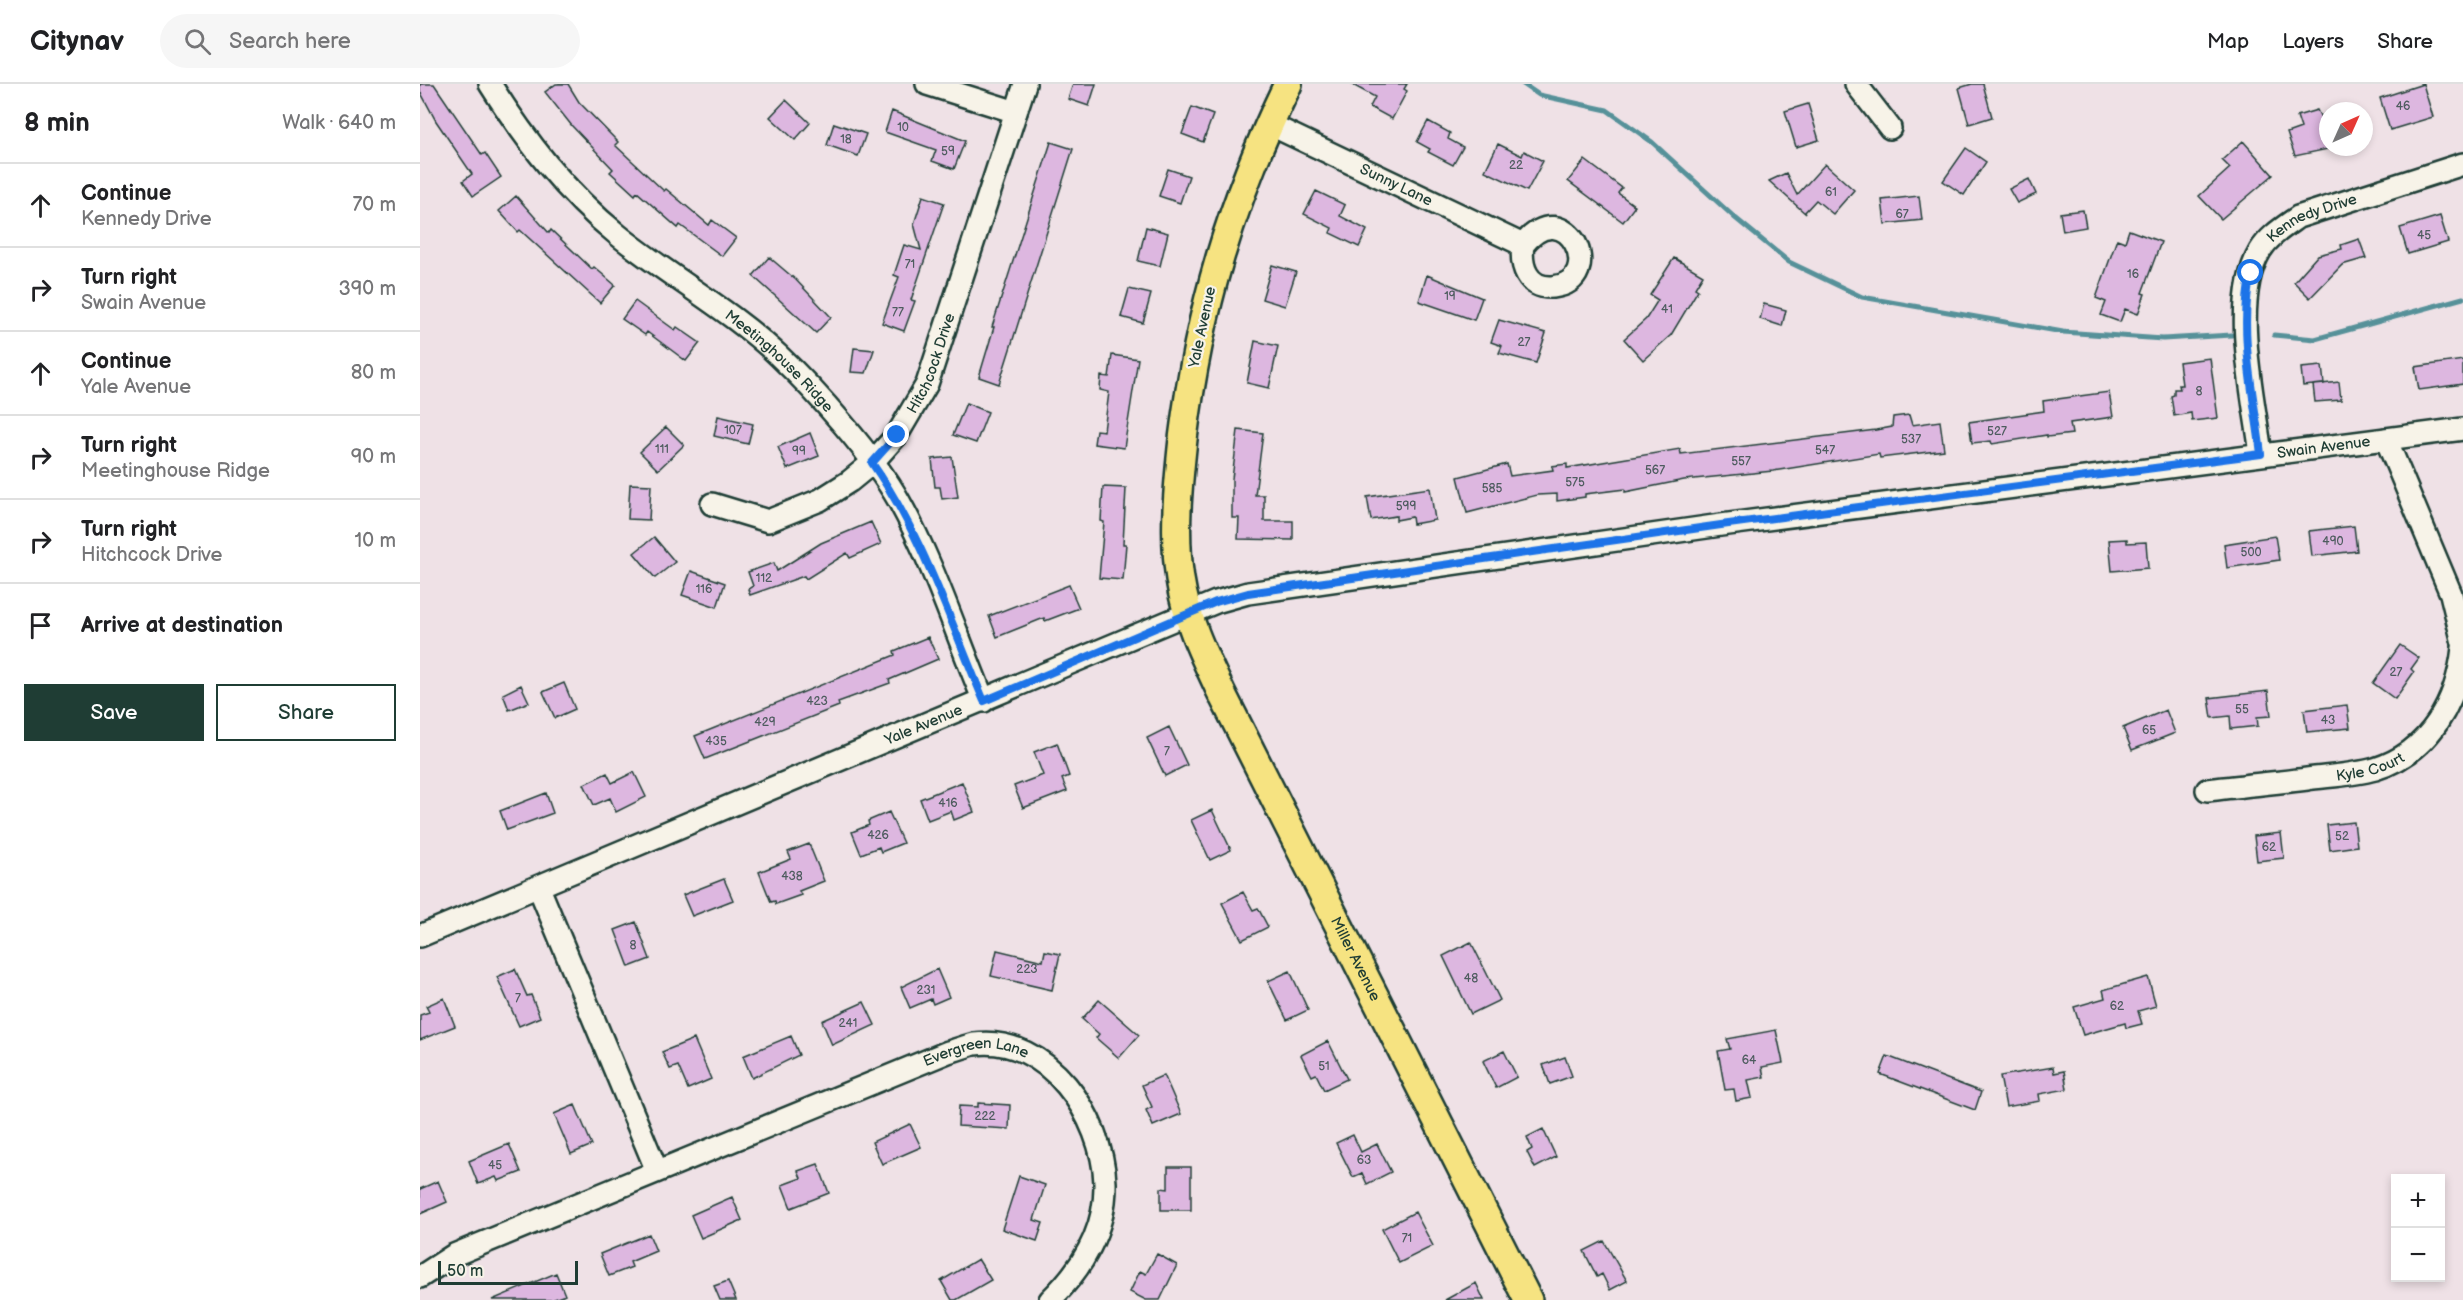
<!DOCTYPE html>
<html lang="en">
<head>
<meta charset="utf-8">
<style>
	:root { --surface:#fff; --page:#f6f6f6; --text:#202124; --muted:#757577; --line:#e0e0e0; --accent:#1f3d34 }
	body { margin:0; font-family:"Balsamiq Sans",sans-serif; background:var(--page); color:var(--text) }
	.controls { position:absolute; right:18px; bottom:18px; display:grid; overflow:hidden; border-radius:0px; box-shadow:0 3px 9px #0003 }
	.controls button { width:54px; height:54px; display:grid; place-items:center; padding:0; border:0; border-bottom:2px solid var(--line); background:var(--surface); color:var(--text); font:30px sans-serif }
	.compass { position:absolute; left:1899px; top:18px; width:54px; height:54px; border-radius:50%; background:var(--surface); box-shadow:0 3px 9px #0003; rotate:45deg }
	.scale { position:absolute; left:18px; bottom:15px; width:140px; box-sizing:border-box; padding-left:6px; border:3px solid #1f3d34; border-top:0; font-size:16px; line-height:21px; white-space:nowrap; color:#1f3d34; -webkit-text-stroke:4px #f7f3e8; paint-order:stroke }
	.stop { position:absolute; width:18px; height:18px; margin:-14px; border:4px solid #1a73e8; border-radius:50%; background:#fff }
	.stop.end { background:#1a73e8; border-color:#fff; box-shadow:0 2px 6px #0008 }
	.list { margin:0; padding:0; list-style:none }
	h2 { display:flex; justify-content:space-between; align-items:center; height:78px; margin:0; padding:0 24px; font-size:26px }
	h2 small { font-size:20px; font-weight:400; color:var(--muted) }
	.list li { display:grid; grid-template-columns:39px 1fr auto; gap:18px; align-items:center; box-sizing:border-box; height:84px; padding:0 24px; border-top:2px solid var(--line) }
	.list b { display:block; font-size:22px; white-space:nowrap }
	.list p { margin:0; font-size:20px; white-space:nowrap; color:var(--muted) }
	.list em { font-size:20px; font-style:normal; color:var(--muted) }
	.actions { display:flex; gap:12px; padding:18px 24px }
	.actions a { flex:1; padding:14px 0; border:2px solid var(--accent); border-radius:0px; text-align:center; font-size:21px; color:var(--accent) }
	.actions .main { background:var(--accent); color:#fff }
	.icon { flex:none; width:33px; height:33px; fill:none; stroke:currentColor; stroke-width:2; stroke-linecap:round; stroke-linejoin:round }
	.map { position:relative; flex:none; width:2043px; height:1216px; overflow:hidden }
	header { display:flex; align-items:center; gap:36px; box-sizing:border-box; height:84px; padding:0 30px; background:var(--surface); border-bottom:2px solid var(--line) }
	header strong { font-size:28px }
	nav { display:flex; gap:33px; margin-inline-start:auto; font-size:21px }
	.search { width:420px; height:54px; background:var(--page); display:flex; align-items:center; gap:15px; box-sizing:border-box; padding:0 21px; border-radius:33px; color:var(--muted); font-size:22px }
	main { display:flex }
	aside { flex:1; background:var(--surface) }
	.map>svg:first-child { display:block }
</style>
</head>
<body>
<header>
<strong>Citynav</strong>
<div class="search"><svg class="icon" aria-label="search" viewBox="0 0 24 24"><circle cx="10" cy="10" r="6"/><path d="M15 15l6 6"/></svg>Search here</div>
<nav><a>Map</a><a>Layers</a><a>Share</a></nav>
</header>
<main>
<aside>
<h2>8 min<small>Walk · 640 m</small></h2>
<ul class="list">
<li><svg class="icon" aria-label="ahead" viewBox="0 0 24 24"><path d="M12 20V5M6 11l6-6 6 6"/></svg><div><b>Continue</b><p>Kennedy Drive</p></div><em>70 m</em></li>
<li><svg class="icon" aria-label="right" viewBox="0 0 24 24"><path d="M7 20v-9h11M14 6l5 5-5 5"/></svg><div><b>Turn right</b><p>Swain Avenue</p></div><em>390 m</em></li>
<li><svg class="icon" aria-label="ahead" viewBox="0 0 24 24"><path d="M12 20V5M6 11l6-6 6 6"/></svg><div><b>Continue</b><p>Yale Avenue</p></div><em>80 m</em></li>
<li><svg class="icon" aria-label="right" viewBox="0 0 24 24"><path d="M7 20v-9h11M14 6l5 5-5 5"/></svg><div><b>Turn right</b><p>Meetinghouse Ridge</p></div><em>90 m</em></li>
<li><svg class="icon" aria-label="right" viewBox="0 0 24 24"><path d="M7 20v-9h11M14 6l5 5-5 5"/></svg><div><b>Turn right</b><p>Hitchcock Drive</p></div><em>10 m</em></li>
<li><svg class="icon" aria-label="arrive" viewBox="0 0 24 24"><path d="M6 21V4h12l-3 4 3 4H6"/></svg><div><b>Arrive at destination</b></div></li>
</ul>
<div class="actions"><a class="main">Save</a><a>Share</a></div>
</aside>
<div class="map">
<svg width="2043" height="1216" viewBox="0 0 2043 1216">
	<rect width="100%" height="100%" fill="#efe1e6"/>
	<filter id="ink" filterUnits="userSpaceOnUse"><feTurbulence type="fractalNoise" baseFrequency=".0167" numOctaves="2"/><feDisplacementMap in="SourceGraphic" scale="12" xChannelSelector="R" yChannelSelector="G"/><feConvolveMatrix kernelMatrix="1 2 1 2 8 2 1 2 1" color-interpolation-filters="sRGB"/></filter>
	<g filter="url(#ink)">
		<g fill="none" stroke-linecap="round" stroke-linejoin="round">
			<path stroke="#579199" stroke-width="5" d="M1103,0L1119,11L1187,26L1232,58L1314,133L1369,178L1442,213L1643,248L1743,255L1812,251
				M1854,251L1895,255L2043,214"/>
		</g>
		<path fill="#ddb7e0" stroke="#1f3d34" stroke-width="1.5" d="M0,0H14L62,71L65,69L81,93L53,112L43,97L52,90L16,37L0,7Z
			M136,0H148L159,18L198,58L195,61L244,107L246,105L289,141L292,136L316,154L302,172L260,141L258,144L217,108L215,111L190,88L193,85L152,42L125,8Z
			M653,0H676L669,22L648,15Z
			M931,0H987L984,5L987,7L972,35L950,23L955,13Z
			M1552,0H1563L1572,33L1549,40L1539,4Z
			M2003,0L2013,33L1970,46L1960,14Z
			M366,16L390,39L375,56L350,33Z
			M1388,20L1399,56L1376,63L1365,27Z
			M772,23L793,31L783,58L762,50Z
			M1897,26L1908,47V65L1875,72L1867,49L1881,44L1877,32Z
			M472,27L545,57L534,85L512,77L516,66L465,48Z
			M1008,37L1030,49L1028,55L1043,63L1033,81L1008,68L1010,65L997,58Z
			M414,39L446,50L438,72L407,61Z
			M1823,57L1853,91L1801,135L1779,112L1810,84L1802,76Z
			M631,58L653,65L579,300L559,293L574,243H572Z
			M1078,60L1102,72L1104,67L1123,77L1107,107L1065,87Z
			M1546,64L1566,78L1544,111L1523,97Z
			M1165,76L1202,104L1198,109L1215,122L1203,138L1148,97Z
			M1405,80L1434,106L1413,130L1396,116L1385,128L1386,130L1349,97L1366,89L1377,111Z
			M748,85L769,92L760,119L739,112Z
			M1609,95L1616,110L1597,119L1589,105Z
			M896,107L925,121L920,132L947,146L939,163L910,149L912,144L884,130Z
			M96,112L129,149L131,146L172,185L174,183L195,201L180,219L100,146L98,148L79,127Z
			M503,112L524,119L491,216L495,217L484,247L462,239L479,193L474,191L484,161L501,166L494,140Z
			M1499,112L1502,136L1465,140L1462,116Z
			M1663,126L1666,143L1643,147L1640,129Z
			M2020,132L2028,158L1988,170L1980,144Z
			M726,143L748,149L740,182L718,177Z
			M1709,146L1741,158L1722,209L1725,210L1718,230L1705,225L1700,238L1681,231L1686,218L1676,214L1697,155L1705,158Z
			M1939,155L1946,174L1922,181L1890,214L1874,198L1898,171L1922,165L1921,161Z
			M349,173L376,196L411,233L396,249L333,192Z
			M1254,174L1283,191L1275,204L1278,206L1251,251L1223,276L1204,255L1226,235L1238,216L1230,211Z
			M852,181L876,188L865,222L842,215Z
			M1007,191L1062,214L1054,236L999,217Z
			M709,205L731,210L723,239L701,233Z
			M215,217L255,246L257,243L280,259L266,277L227,248L225,251L202,235Z
			M1344,220L1366,226L1362,242L1340,235Z
			M1079,236L1126,249L1116,279L1079,269L1082,262L1071,258Z
			M835,257L858,262L849,304L827,299Z
			M434,264L454,266L446,289L431,288Z
			M692,271L718,275L704,364L674,360L676,346L684,347L689,308L680,306L681,292L689,293Z
			M1790,274L1798,334L1772,337L1771,329L1754,332L1751,312L1754,311V305H1760L1759,301H1762L1759,278Z
			M2043,276V300L1999,306L1995,283Z
			M1902,282L1904,300L1883,302L1881,284Z
			M1919,298L1921,316L1895,318L1893,301Z
			M1689,308L1693,333L1650,339L1652,350L1627,353V351L1572,360L1571,357L1552,359L1549,338L1624,327L1623,317Z
			M546,319L568,328L556,359L533,351Z
			M1489,331L1492,341L1520,337L1524,366L1460,374L1459,370L1353,387L1264,396L1205,408V405L1165,410V413L1137,417V410L1117,411L1047,429L1038,393L1087,380L1090,392L1133,386L1132,382L1147,380V384L1260,365L1261,370L1456,346L1472,343L1473,333Z
			M298,332L333,340L328,360L294,352Z
			M246,343L264,361L238,386L220,368Z
			M818,346L843,349L835,411H844V437H873V456L818,455L819,434H812V395Z
			M390,349L399,372L367,385L358,363Z
			M532,373L538,413L522,415L520,403H515L512,375Z
			M210,400L231,401L229,436L208,435Z
			M683,403L706,404L703,460H706L703,496L679,494L684,438L681,437Z
			M1010,404L1015,436L993,440L992,433L976,436V432L951,436L947,413Z
			M451,438L461,460L430,474L427,469L386,495L384,492L330,511L328,505L333,502L328,488L354,479L357,487L401,459Z
			M1934,442L1937,467L1892,472L1889,447Z
			M1855,452L1859,476L1807,484L1804,460Z
			M234,453L255,478L235,494L214,469Z
			M1707,455V459L1726,458L1728,484L1692,487L1689,456Z
			M271,487L305,499L297,523L262,511Z
			M649,501L659,524L625,537L624,534L577,553L569,532Z
			M508,553L518,575L469,596L470,599L418,618L419,622L285,675L275,652L475,571L474,567Z
			M1980,561L1999,574L1991,585L1994,588L1975,615L1953,599Z
			M144,599L155,625L135,634L123,608Z
			M101,601L109,618L89,626L83,610Z
			M1848,607L1851,632L1837,633L1838,642L1811,645L1810,632L1792,634L1789,614Z
			M1927,621L1930,644L1887,648L1884,626Z
			M1746,626L1755,649L1712,666L1703,644Z
			M749,643L767,681L745,692L727,654Z
			M637,659L649,692L642,695L647,707L603,724L594,702L623,691L614,668Z
			M214,688L226,713L196,728L190,714L174,721L164,700L187,689L192,699Z
			M542,698L554,728L534,736L531,727L508,736L500,715Z
			M126,709L133,729L87,746L80,727Z
			M792,726L811,766L790,776L771,736Z
			M469,728L483,759L461,768L459,763L441,770L432,748L449,741L448,737Z
			M1934,738L1937,762L1910,766L1907,741Z
			M1861,749L1864,774L1837,777L1834,752Z
			M389,760L404,797L379,807L381,811L356,820L355,817L351,818L339,788L371,775L368,768Z
			M304,795L313,816L272,832L263,811Z
			M823,808L833,826L838,824L848,843L822,856L802,819Z
			M216,838L230,875L209,883L195,846Z
			M1051,858L1080,916L1051,930L1023,872Z
			M577,866L623,877L625,867L640,870L632,906L571,892Z
			M95,885L107,912L111,911L120,933L99,942L77,893Z
			M517,885L529,913L513,920L511,915L490,924L481,903Z
			M870,887L888,926L867,936L848,897Z
			M1728,893L1736,922L1718,927L1722,940L1706,944L1705,939L1663,951L1654,923L1685,914L1683,906Z
			M24,914L35,942L0,956V931L9,928L6,922Z
			M679,916L719,951L699,974L676,954L679,950L662,935Z
			M444,918L455,941L412,961L402,937Z
			M1356,946L1363,979L1342,983L1344,993L1328,996L1332,1014L1316,1017L1314,1005L1305,1006L1298,967L1310,965L1307,955Z
			M371,952L379,971L332,994L323,972Z
			M274,955L291,995L268,1005L258,982L250,985L242,968Z
			M908,957L927,995L904,1006L896,990L892,992L881,971Z
			M1084,967L1097,993L1076,1004L1063,977Z
			M1467,972L1561,1008L1555,1026L1460,990Z
			M1145,973L1152,992L1130,1000L1123,981Z
			M1633,983L1634,989L1644,987L1647,1005L1619,1010L1620,1017L1586,1023L1580,992Z
			M744,991L761,1030L733,1042L726,1026L732,1023L722,1001Z
			M558,1019L590,1021L589,1045L538,1042L539,1022L558,1023Z
			M155,1021L172,1061L151,1070L134,1030Z
			M490,1040L501,1063L462,1080L452,1058Z
			M1123,1045L1136,1073L1115,1084L1107,1068L1112,1065L1107,1053Z
			M933,1051L941,1068L957,1060L971,1088L947,1100L942,1089L933,1093L916,1059Z
			M89,1060L101,1088L78,1097L76,1093L58,1100L49,1077Z
			M398,1080L409,1109L371,1124L362,1101L381,1094L378,1087Z
			M748,1083H771V1126H741V1104L748,1105Z
			M599,1092L625,1101L614,1136L623,1139L617,1157L582,1145Z
			M18,1097L27,1118L0,1130V1105Z
			M312,1113L322,1136L281,1154L271,1131Z
			M995,1128L1013,1162L979,1179L962,1145Z
			M229,1150L236,1167L210,1178L212,1183L189,1192L180,1170Z
			M1184,1157L1207,1197L1190,1206L1182,1190L1177,1193L1164,1167Z
			M737,1170L757,1181L740,1216H726L710,1208L720,1187L726,1190Z
			M558,1175L571,1196L536,1216H532L521,1197Z
			M136,1189L145,1211L132,1216H72Z
			M308,1197L316,1216H300L294,1202Z
			M1056,1199L1064,1216H1025Z"/>
		<g fill="none" stroke-linecap="round" stroke-linejoin="round">
			<g stroke="#1f3d34" stroke-width="26">
				<g id="minor">
					<path id="s1" d="M70,0C106,57 146,109 198,151C250,193 309,225 358,271C396,307 454,372 479,417C514,480 536,550 564,617"/>
					<path d="M507,0L596,28"/>
					<path d="M1436,0L1470,44"/>
					<path id="s2" d="M849,40L1103,161C1100,181 1107,205 1133,203C1189,197 1146,106 1103,161"/>
					<path d="M1966,355L2031,510L2043,559"/>
					<path id="s3" d="M1841,370C1834,314 1810,217 1840,167C1849,152 1864,143 1878,133L2043,80"/>
					<path id="s4" d="M292,420L348,437L400,416L430,397L452,379L477,351L507,300L605,0"/>
					<path id="s5" d="M1787,706C1820,702 1854,699 1887,695C1909,692 1933,691 1955,685C2010,668 2037,618 2043,564"/>
					<path d="M119,804L237,1087"/>
					<path id="s6" d="M0,852L748,538L796,518L828,509L1301,441L2043,345"/>
					<path id="s7" d="M0,1193L34,1171L528,968C536,966 546,962 554,960C628,950 683,1034 685,1099C686,1145 662,1185 630,1216"/>
				</g>
			</g>
			<g stroke="#1f3d34" stroke-width="32">
				<g id="major">
					<path id="s8" d="M868,0C811,118 779,225 763,355C758,401 753,450 760,495C766,536 785,574 802,610L1108,1216"/>
				</g>
			</g>
			<use href="#minor" stroke="#f7f3e8" stroke-width="21"/>
			<use href="#major" stroke="#f6e381" stroke-width="27"/>
		</g>
	</g>
	<g fill="none" stroke-linecap="round" stroke-linejoin="round" filter="url(#ink)">
		<path stroke="#1a73e8" stroke-width="8" d="M477,351L452,379C503,452 529,535 564,617L796,518L828,509L1301,441L1841,370C1834,311 1818,248 1831,189"/>
	</g>
	<g text-anchor="middle" stroke-width="4.5" stroke-linejoin="round" paint-order="stroke">
		<g font-size="12" fill="#4e5c5f">
			<text x="1983" y="26">46</text>
			<text x="483" y="47">10</text>
			<text x="426" y="59">18</text>
			<text x="528" y="71">59</text>
			<text x="1096" y="85">22</text>
			<text x="1411" y="112">61</text>
			<text x="1482" y="134">67</text>
			<text x="2004" y="155">45</text>
			<text x="490" y="184">71</text>
			<text x="1713" y="194">16</text>
			<text x="1030" y="216">19</text>
			<text x="1247" y="229">41</text>
			<text x="478" y="232">77</text>
			<text x="1104" y="262">27</text>
			<text x="1779" y="311">8</text>
			<text x="313" y="350">107</text>
			<text x="1577" y="351">527</text>
			<text x="1491" y="359">537</text>
			<text x="242" y="369">111</text>
			<text x="1405" y="370">547</text>
			<text x="379" y="371">99</text>
			<text x="1321" y="381">557</text>
			<text x="1235" y="390">567</text>
			<text x="1155" y="402">575</text>
			<text x="1072" y="408">585</text>
			<text x="986" y="426">599</text>
			<text x="1913" y="461">490</text>
			<text x="1831" y="472">500</text>
			<text x="344" y="498">112</text>
			<text x="284" y="509">116</text>
			<text x="1976" y="592">27</text>
			<text x="397" y="621">423</text>
			<text x="1822" y="629">55</text>
			<text x="1908" y="640">43</text>
			<text x="345" y="642">429</text>
			<text x="1729" y="650">65</text>
			<text x="296" y="661">435</text>
			<text x="747" y="671">7</text>
			<text x="528" y="723">416</text>
			<text x="458" y="755">426</text>
			<text x="1922" y="756">52</text>
			<text x="1849" y="767">62</text>
			<text x="372" y="796">438</text>
			<text x="213" y="865">8</text>
			<text x="607" y="889">223</text>
			<text x="1051" y="898">48</text>
			<text x="506" y="910">231</text>
			<text x="98" y="918">7</text>
			<text x="1697" y="926">62</text>
			<text x="428" y="943">241</text>
			<text x="1329" y="980">64</text>
			<text x="904" y="986">51</text>
			<text x="565" y="1036">222</text>
			<text x="944" y="1080">63</text>
			<text x="75" y="1085">45</text>
			<text x="987" y="1158">71</text>
		</g>
		<g font-size="15" fill="#1f3d34" stroke="#f7f3e8">
			<text dy="5" stroke="none"><textPath href="#s2" startOffset="141">Sunny Lane</textPath></text>
			<text dy="5" stroke="none"><textPath href="#s3" startOffset="270">Kennedy Drive</textPath></text>
			<text transform="translate(782 243) rotate(-78)" y="5">Yale Avenue</text>
			<text dy="5" stroke="none"><textPath href="#s1" startOffset="404">Meetinghouse Ridge</textPath></text>
			<text dy="5" stroke="none"><textPath href="#s4" startOffset="296">Hitchcock Drive</textPath></text>
			<text dy="5" stroke="none"><textPath href="#s6" startOffset="1982">Swain Avenue</textPath></text>
			<text dy="5" stroke="none"><textPath href="#s6" startOffset="546">Yale Avenue</textPath></text>
			<text dy="5" stroke="none"><textPath href="#s5" startOffset="165">Kyle Court</textPath></text>
			<text dy="5" stroke="none"><textPath href="#s8" startOffset="932">Miller Avenue</textPath></text>
			<text dy="5" stroke="none"><textPath href="#s7" startOffset="603">Evergreen Lane</textPath></text>
		</g>
	</g>
</svg>
<div class="controls">
<button>+</button>
<button>−</button>
</div>
<svg class="compass" viewBox="-18 -18 36 36"><path d="M0-13l5 13h-10z" fill="#e53935"/><path d="M0 13l5-13h-10z" fill="#757577"/></svg>
<div class="scale">50 m</div>
<div class="stop" style="left:1831px;top:189px"></div>
<div class="stop end" style="left:477px;top:351px"></div>
</div>
</main>
</body>
</html>
